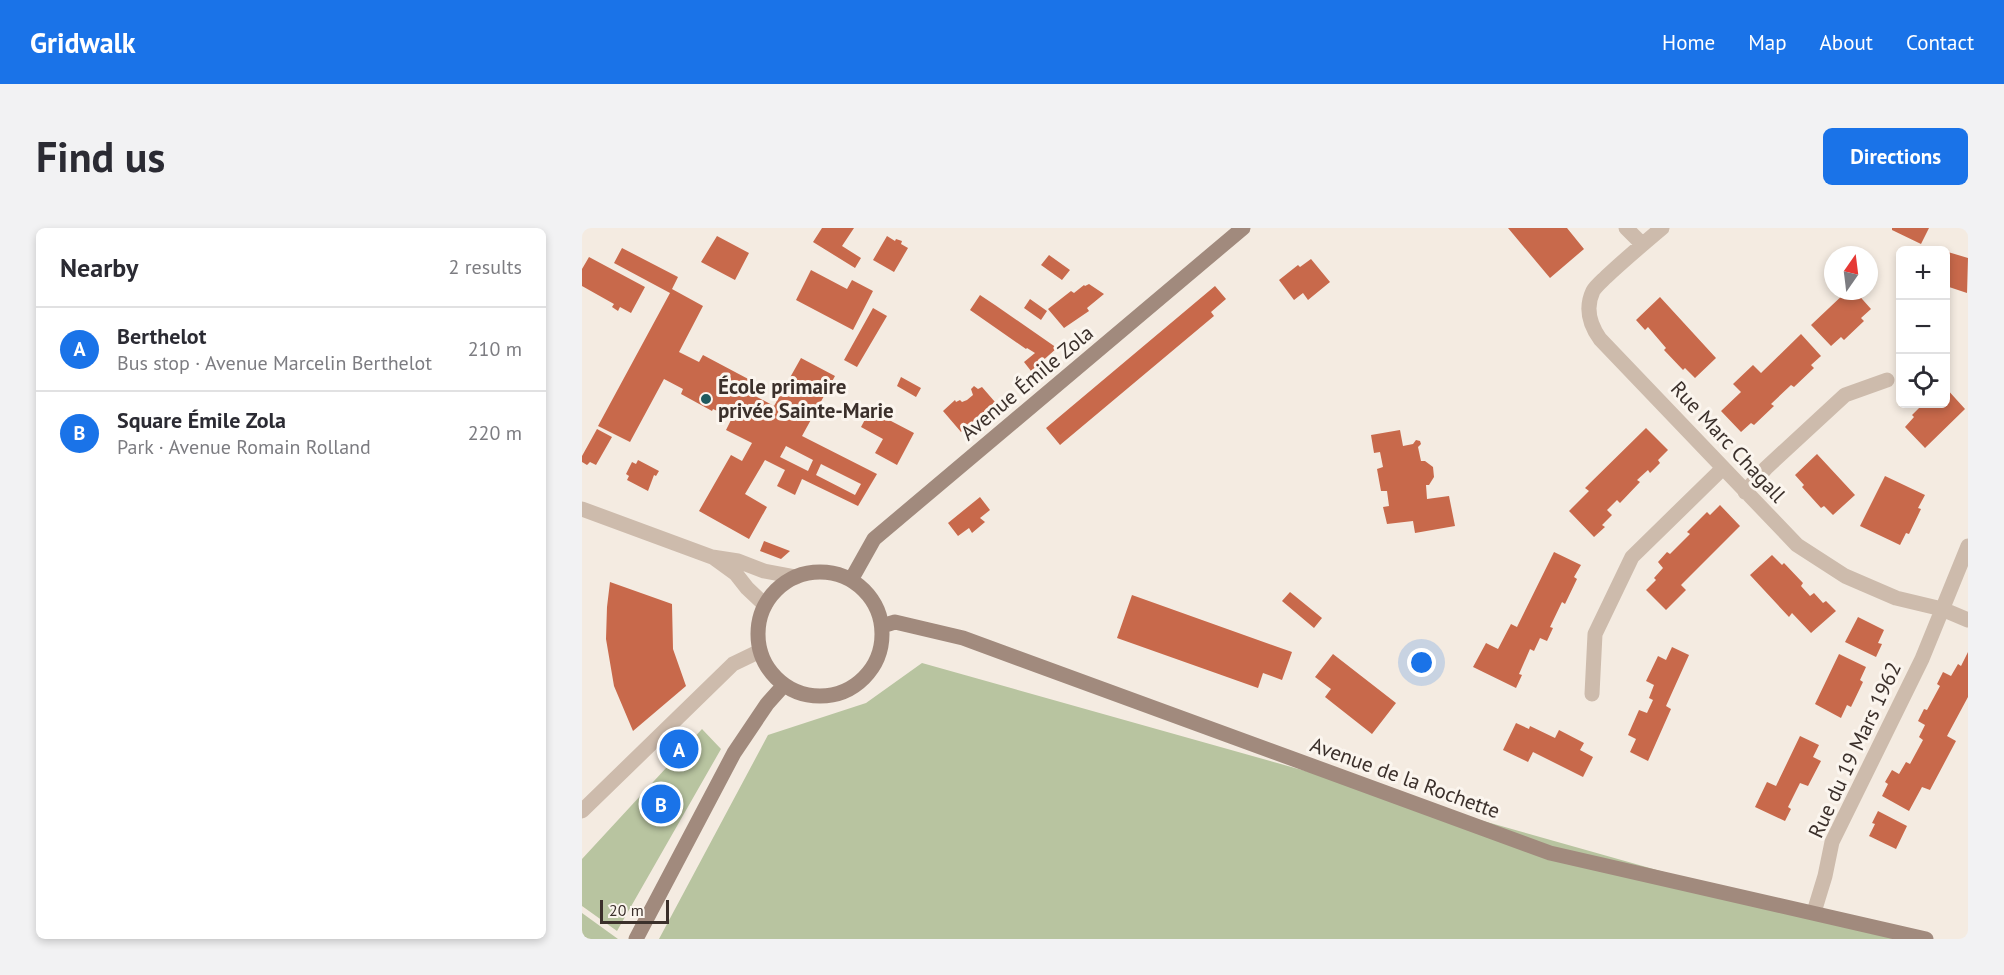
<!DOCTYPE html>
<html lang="en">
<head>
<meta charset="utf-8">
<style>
	:root { --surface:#fff; --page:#f2f2f3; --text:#2b2b33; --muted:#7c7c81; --line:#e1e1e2; --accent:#1a73e8 }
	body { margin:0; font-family:"PT Sans",sans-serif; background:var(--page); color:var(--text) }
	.controls { position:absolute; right:18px; top:18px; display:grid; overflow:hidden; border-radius:9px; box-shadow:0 3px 9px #0003 }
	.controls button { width:54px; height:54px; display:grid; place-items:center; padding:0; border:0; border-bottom:2px solid var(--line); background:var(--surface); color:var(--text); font:30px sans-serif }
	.compass { position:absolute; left:1242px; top:18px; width:54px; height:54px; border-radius:50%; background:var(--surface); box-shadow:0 3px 9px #0003; rotate:14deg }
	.scale { position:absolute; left:18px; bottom:15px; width:69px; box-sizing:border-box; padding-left:6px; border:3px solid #3b302b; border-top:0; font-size:16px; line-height:21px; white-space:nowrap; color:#3b302b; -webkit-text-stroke:4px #fbf5ee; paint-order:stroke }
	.you { position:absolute; left:840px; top:435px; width:21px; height:21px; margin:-15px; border:4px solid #fff; border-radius:50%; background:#1a73e8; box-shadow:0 0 0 9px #1a73e833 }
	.badge { display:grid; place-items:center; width:39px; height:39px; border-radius:50%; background:var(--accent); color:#fff; font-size:20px; font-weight:700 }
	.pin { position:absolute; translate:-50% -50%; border:3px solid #fff; box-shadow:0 2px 6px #0006 }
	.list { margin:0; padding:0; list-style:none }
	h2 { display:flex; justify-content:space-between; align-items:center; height:78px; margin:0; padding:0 24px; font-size:26px }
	h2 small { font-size:20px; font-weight:400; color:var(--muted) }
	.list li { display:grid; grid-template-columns:39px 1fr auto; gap:18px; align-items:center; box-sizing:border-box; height:84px; padding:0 24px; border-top:2px solid var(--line) }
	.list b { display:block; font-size:22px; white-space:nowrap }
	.list p { margin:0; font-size:20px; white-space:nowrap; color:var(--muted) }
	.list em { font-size:20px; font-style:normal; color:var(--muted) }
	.icon { flex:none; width:33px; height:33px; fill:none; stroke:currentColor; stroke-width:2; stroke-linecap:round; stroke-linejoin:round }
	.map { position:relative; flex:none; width:1386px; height:711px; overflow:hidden; border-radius:9px }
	header { display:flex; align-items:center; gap:36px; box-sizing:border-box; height:84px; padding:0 30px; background:var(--accent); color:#fff }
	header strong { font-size:28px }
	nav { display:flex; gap:33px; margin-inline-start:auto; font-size:21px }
	.intro { display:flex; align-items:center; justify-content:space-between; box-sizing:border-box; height:144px; padding:0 36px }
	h1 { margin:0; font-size:42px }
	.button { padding:15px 27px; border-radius:9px; background:var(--accent); color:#fff; font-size:21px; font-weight:700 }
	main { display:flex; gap:36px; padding:0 36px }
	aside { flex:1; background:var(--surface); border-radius:9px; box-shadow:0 3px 9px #0003 }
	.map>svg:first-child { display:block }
</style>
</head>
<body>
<header>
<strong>Gridwalk</strong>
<nav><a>Home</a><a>Map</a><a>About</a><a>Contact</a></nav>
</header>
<div class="intro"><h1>Find us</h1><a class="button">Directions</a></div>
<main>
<aside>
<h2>Nearby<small>2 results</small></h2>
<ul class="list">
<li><span class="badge">A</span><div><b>Berthelot</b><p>Bus stop · Avenue Marcelin Berthelot</p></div><em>210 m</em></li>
<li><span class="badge">B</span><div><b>Square Émile Zola</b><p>Park · Avenue Romain Rolland</p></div><em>220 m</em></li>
</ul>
</aside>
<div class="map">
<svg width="1386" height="711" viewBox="0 0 1386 711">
	<rect width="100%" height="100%" fill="#f4ebe1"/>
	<path fill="#b8c4a0" d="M340,435L429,460L1320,711H77L186,507L284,475Z
		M120,501L139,521L35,703L0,678V631Z
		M0,685L36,711H0Z"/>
	<path fill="#c8694b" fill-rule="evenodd" d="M240,0H272L260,18L279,30L273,40L231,14Z
		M926,0H985L1002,21L968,50Z
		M1310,0H1347L1339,16L1310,2Z
		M135,8L167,25L153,52L119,34Z
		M305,8L313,13L314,11L320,13L319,16L326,20L312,44L291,32Z
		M40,20L96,49L90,61L121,78L97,124L117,134L121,127L170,153L164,163L192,178L219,130L253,148L220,208L295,246L276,278L220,251L213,267L195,258L203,242L183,232L163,266L185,279L167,311L117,283L149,227L160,233L170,215L144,202L150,190L131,181L130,183L99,166L101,161L82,151L48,214L16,198L88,65L32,35ZM204,218L231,232L226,243L198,229ZM239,236L279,256L273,267L234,247Z
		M1366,24L1386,30L1385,65L1364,58V32Z
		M467,27L488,42L480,52L459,37Z
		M7,29L63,59L49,85L38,79L36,83L30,79L32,76L0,58V41Z
		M729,31L748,54L726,72L721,65L712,72L697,52L716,37L718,39Z
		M229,42L265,61L270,52L291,63L271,102L214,72Z
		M507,56L522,66L505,80L507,83L482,100L466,81L489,63L492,65L502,57L503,58Z
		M633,58L644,71L629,84L632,88L478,217L464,200Z
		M1265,63H1273L1289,81L1279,90L1282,93L1262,112L1259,109L1249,118L1229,97Z
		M398,67L413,77L475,120L449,143L442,134L453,125L445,120L444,121L388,82Z
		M1078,69L1134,130L1113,150L1103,140L1101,142L1082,122L1084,120L1066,99L1063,102L1054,92Z
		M448,71L465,83L459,92L442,80Z
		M291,80L305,88L275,139L262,132Z
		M1219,106L1239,128L1229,137L1232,140L1212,159L1209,157L1189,176L1192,178L1172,197L1169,195L1159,204L1139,183L1159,164L1151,156L1171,137L1179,145Z
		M319,149L339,160L334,169L315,158Z
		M392,158L396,161L400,159L413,174L379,204L361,183L373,172L374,174L378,172L380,174L385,172L391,167L389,161Z
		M1364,160L1383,181L1343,220L1323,199L1332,189L1330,187L1341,176H1364Z
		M288,182L332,205L315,237L293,225L301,211L279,199Z
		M1064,200L1086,222L1076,232L1078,235L1068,245L1066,242L1055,252L1058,254L1038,275L1035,272L1025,282L1030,287L1020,297L1023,299L1012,309L987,283L1007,263L1003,260Z
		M15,201L30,209L14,237L8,234L5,237L0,234V228Z
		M818,202L821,218L831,216L834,212L838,213L839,216L836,219L839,233H843L851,239L852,249L847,257H844L845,271L867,268L873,298L833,305L831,293L805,296L801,279L807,278L805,263H799L795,241L801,239L798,224L792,225L789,207Z
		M1235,226L1273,267L1251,287L1242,278L1239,280L1220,259L1222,257L1213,247Z
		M56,232L77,243L74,248L72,247L66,263L45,252L47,248L44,246L50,234L54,236Z
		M1303,248L1343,267L1336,280L1339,281L1327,306L1324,305L1318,317L1278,298Z
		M398,269L408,282L398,290L403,294L390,305L387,300L376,308L366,295Z
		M1138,277L1158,298L1099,357L1104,362L1084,382L1064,362L1074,352L1072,350L1081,340L1076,334L1085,324L1088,326L1108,306L1105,304L1125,284L1128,287Z
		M182,313L208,323L199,331L178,323Z
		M972,324L999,337L992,349L995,351L983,376L980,374L968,399L971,400L965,413L958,410L952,423L948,421L937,446L940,447L934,460L891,439L904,415L916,421L929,396L935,399Z
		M1190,327L1200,337L1202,335L1221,355L1219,358L1228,368L1232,365L1241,375L1244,373L1254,383L1229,405L1210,385L1207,389L1168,347Z
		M28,354L90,376L91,421L104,458L51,503L32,458L24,411L25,379Z
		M708,364L740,390L732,400L700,373Z
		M550,367L710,424L700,452L681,445L676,460L535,410Z
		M1276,389L1302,402L1296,415L1300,416L1294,429L1263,414Z
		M1090,419L1107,427L1084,478L1089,481L1066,533L1048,524L1054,511L1046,507L1057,482L1065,485L1071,472L1067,470L1072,457L1064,453L1076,428L1084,432Z
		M1386,424V469L1365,508L1374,513L1348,562L1340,559L1327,583L1300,568L1306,556L1303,554L1310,542L1317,546L1324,534L1328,536L1341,512L1337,509L1343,497L1336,493L1342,481L1345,482L1358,458L1355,456L1361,444L1369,448L1376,436L1379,438Z
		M751,426L814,475L790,506L743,469L749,461L733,449Z
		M1257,426L1284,439L1278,452L1281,454L1269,479L1265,477L1259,490L1233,476Z
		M934,495L947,501L948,498L973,510L977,502L1002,515L998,522L1011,529L1001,549L951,524L946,534L921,522Z
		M1218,508L1237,517L1231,529L1239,533L1226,558L1218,555L1206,579L1209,581L1203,593L1173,579L1185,554L1194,558Z
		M1296,583L1325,598L1314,621L1287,608L1293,596L1290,595Z"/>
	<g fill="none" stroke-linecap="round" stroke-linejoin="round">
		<path stroke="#cdbbac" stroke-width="15" d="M1044,0L1060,16
			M1080,0C1061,16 1042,32 1024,49C1020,53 1014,58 1011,63C1003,80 1008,97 1018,111L1215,317L1263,348L1314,370L1360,381L1386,392
			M1163,264L1184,240L1263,167L1305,152
			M0,281L130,329L156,333L182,343L214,349
			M132,330L154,346L165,360L183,377
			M1010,466L1013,406L1050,329L1141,240
			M0,583L151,436L178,423
			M1232,684L1243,648L1250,614L1340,431L1386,318"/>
		<path stroke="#a18a7d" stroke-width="15" d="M176 406a62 62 0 1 1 124 0a62 62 0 1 1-124 0Z
			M269,352L292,311L661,0
			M300,398L313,394L381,410L968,625L1344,711
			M54,711L152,525L185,476L202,457"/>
	</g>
	<circle fill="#1f5a5e" stroke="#fbf5ee" stroke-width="2" cx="124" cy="171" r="6"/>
	<g text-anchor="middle" stroke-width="6" stroke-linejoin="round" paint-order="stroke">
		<g font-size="21" fill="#3b302b" stroke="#fbf5ee">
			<text transform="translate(445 155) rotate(-40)" y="7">Avenue Émile Zola</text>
			<text transform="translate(1146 214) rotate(47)" y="7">Rue Marc Chagall</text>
			<text transform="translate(1273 522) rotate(-65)" y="7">Rue du 19 Mars 1962</text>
			<text transform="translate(823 550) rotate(20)" y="7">Avenue de la Rochette</text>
		</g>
		<g font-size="21" font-weight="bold" fill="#3b302b" stroke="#fbf5ee" text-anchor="start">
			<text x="136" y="166">École primaire<tspan x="136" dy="24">privée Sainte-Marie</tspan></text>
		</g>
	</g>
</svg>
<div class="controls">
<button>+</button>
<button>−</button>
<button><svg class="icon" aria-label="locate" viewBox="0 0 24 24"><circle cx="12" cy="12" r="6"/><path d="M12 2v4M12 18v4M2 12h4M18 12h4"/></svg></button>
</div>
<svg class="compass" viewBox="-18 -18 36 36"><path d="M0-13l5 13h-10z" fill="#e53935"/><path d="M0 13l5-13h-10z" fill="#7c7c81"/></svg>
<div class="scale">20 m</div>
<div class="you"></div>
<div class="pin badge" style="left:97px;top:521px">A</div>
<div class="pin badge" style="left:79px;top:576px">B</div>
</div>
</main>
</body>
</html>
